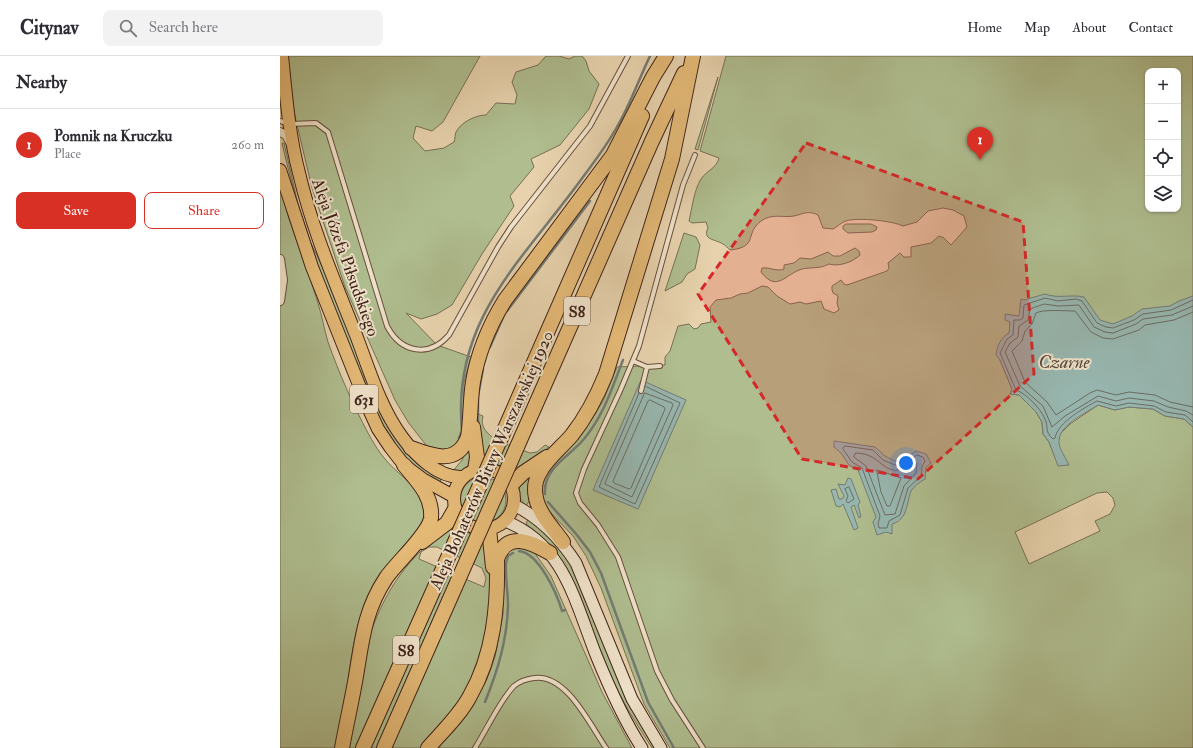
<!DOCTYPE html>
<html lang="en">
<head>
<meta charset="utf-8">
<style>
	:root { --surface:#fff; --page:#f2f2f3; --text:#2b2b33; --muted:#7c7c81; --line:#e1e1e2; --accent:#d93025 }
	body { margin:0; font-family:"IM FELL Double Pica",serif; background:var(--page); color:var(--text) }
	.controls { position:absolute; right:12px; top:12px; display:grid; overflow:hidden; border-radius:8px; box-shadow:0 1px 3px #0004 }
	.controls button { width:36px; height:36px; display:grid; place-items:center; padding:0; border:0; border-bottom:1px solid var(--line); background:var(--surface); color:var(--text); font:20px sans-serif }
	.you { position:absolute; left:626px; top:407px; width:14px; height:14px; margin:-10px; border:3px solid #fff; border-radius:50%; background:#1a73e8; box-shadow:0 0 0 6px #1a73e833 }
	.badge { display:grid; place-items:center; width:26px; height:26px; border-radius:50%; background:var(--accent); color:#fff; font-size:13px; font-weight:700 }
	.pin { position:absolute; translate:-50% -33px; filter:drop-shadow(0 1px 2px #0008) }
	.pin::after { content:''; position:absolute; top:21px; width:14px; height:12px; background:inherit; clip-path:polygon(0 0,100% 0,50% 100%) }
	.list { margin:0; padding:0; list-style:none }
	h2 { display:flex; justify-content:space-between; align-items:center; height:52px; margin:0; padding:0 16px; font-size:17px }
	h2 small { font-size:13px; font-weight:400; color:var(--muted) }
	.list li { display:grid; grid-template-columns:26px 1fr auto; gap:12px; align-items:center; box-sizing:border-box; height:72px; padding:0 16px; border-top:1px solid var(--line) }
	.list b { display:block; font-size:15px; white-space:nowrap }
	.list p { margin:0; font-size:13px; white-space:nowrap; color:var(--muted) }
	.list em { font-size:13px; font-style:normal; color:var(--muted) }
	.actions { display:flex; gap:8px; padding:12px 16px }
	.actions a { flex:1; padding:9px 0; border:1px solid var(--accent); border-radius:8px; text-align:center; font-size:14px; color:var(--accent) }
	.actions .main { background:var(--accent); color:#fff }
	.icon { flex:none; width:22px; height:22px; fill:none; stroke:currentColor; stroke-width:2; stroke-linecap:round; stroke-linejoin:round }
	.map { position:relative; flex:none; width:913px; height:692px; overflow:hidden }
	header { display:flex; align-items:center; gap:24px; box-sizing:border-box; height:56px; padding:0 20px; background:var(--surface); border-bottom:1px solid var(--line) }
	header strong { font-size:19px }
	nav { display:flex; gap:22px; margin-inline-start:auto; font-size:14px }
	.search { width:280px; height:36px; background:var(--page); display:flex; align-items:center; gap:10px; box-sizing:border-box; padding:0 14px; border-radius:8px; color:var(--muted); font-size:15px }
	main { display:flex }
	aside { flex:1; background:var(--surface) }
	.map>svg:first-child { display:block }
</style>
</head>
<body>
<header>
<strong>Citynav</strong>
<div class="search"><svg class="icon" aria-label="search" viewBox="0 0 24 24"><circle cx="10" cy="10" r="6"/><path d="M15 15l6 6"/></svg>Search here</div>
<nav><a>Home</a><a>Map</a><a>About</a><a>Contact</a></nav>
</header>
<main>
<aside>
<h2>Nearby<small></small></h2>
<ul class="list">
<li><span class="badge">1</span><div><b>Pomnik na Kruczku</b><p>Place</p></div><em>260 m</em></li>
</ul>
<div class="actions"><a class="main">Save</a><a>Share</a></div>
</aside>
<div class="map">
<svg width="913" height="692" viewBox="0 0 913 692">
	<rect width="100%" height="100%" fill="#e7d2ad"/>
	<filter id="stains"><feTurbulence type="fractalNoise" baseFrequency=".005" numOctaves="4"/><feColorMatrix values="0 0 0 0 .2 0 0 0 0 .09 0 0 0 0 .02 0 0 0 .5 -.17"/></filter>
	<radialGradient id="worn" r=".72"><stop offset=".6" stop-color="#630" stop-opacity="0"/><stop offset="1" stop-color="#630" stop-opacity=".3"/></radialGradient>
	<path fill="#afbd8f" stroke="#777054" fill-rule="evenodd" d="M8,0H200L163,66L152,75L136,70L133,82L145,95L164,92L174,86C175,83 175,78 176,76C181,66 196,59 206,59L216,47L235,48L237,39L232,26L236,16L258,9L266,0H279L289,3L295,0H302L306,5L309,15L319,28L309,53L280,89L251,103L254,111L230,140L234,150L202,198L172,249L157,258L141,263L126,257L157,289L191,301L184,326V376L180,386L168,394L149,393L128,366L115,344L65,231L32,132L14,56Z
		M446,0H913V270L730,266V277L720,304L732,333L730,338L739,339L756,356L762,366L763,378L769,386L775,401L780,378L790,368L818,349L835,354L848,351L873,353L885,360L904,363L913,371V692H390L364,648L321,532L306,500L293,480L264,450L261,443L263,422L271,410L294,388L312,363L323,345L337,311L385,309V301L390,295L398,270L409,268L414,273L418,272L421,268L431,266L430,251L436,244L451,242L460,238L468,237L482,230L488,231L497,240L510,248L520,246L526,248L541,245L544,253L554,257L559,254L557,247L558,240L553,237L552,234V230L561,224L564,228L567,229L607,215L609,212L608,207L620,197L624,201H631V191L651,187L659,180L664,182L671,189L687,171L684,160L673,154L663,152L648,155L637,166L623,170C613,165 578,161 566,165C562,166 557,171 553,173L543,172L538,159C528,154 523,158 514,160C503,162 492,157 481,165C464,178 479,191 450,194C448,192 445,189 443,188C435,183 422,184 428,172L426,166L412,167L409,165C412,152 414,134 421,123C427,114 436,113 439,102L420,95ZM868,15H898V153H868ZM827,436L833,442L835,449L830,458L815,465L820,475L749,508L735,476L817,437Z
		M438,21L418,94L415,93Z
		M2,87H4L18,148L31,187L49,225L102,356L162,422L159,427C130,411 111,386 96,357C60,268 23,181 2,87Z
		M0,132C10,171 26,208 38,247C42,260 44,273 48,286C59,317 73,349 88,377C93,386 98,395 105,403C118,419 147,436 145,459C144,475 129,482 120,494C107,510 94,529 85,549C68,589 67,648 61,692H0Z
		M566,168H591L597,171L596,174L592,176L568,177L563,173V170Z
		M404,177L416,181L420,189L415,213L407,218L402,226L385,235Z
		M575,192L579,195L580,199C573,206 559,211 549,208C540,213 532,211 522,213C505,218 497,237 481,216L482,212C490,211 497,216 504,213V209L514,207L520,202L531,203L548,196L553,200H560Z
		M198,358L203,360C196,382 235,391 250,397L257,396L265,389L269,391L231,419L219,410L203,407Z
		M191,384L190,411L182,415H173L182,404Z
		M257,412L250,444L246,450L239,441C236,427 247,420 257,412Z
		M180 444a23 23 0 1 1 46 0a23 23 0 1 1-46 0Z
		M248,463C298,495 311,556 332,608C343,638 358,665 375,692H372C358,670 341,644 331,620C306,565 298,506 246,468Z
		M176,468L188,477L204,480C207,503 212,527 210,550C207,587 194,626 173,656C165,669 154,680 144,692H62C83,602 90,521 176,468ZM149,491H157L202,512L206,522L204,531L139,503L141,496Z
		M239,491L254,496L271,520L322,636L352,692H152L192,649L207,623L215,601L223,558L222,505L230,494Z"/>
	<path fill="#97b6af" stroke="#747b73" d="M765,238C778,243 791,238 804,241L820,264L833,268L852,260L862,253L890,250L899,245L913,240V371L904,363L885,360L873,353L849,351L835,354L818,349C806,357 778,369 779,386C779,393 786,402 789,409L778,410L769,386L763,378L762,366L756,356L739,339L730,338L732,333L720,304L716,299C717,290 721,281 729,277L730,266L725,264V258L739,260L741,243L744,244Z
		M361,324L406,344L358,453L313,434Z
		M554,385L595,391L605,400L615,405L620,406L636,395L646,398L651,407L646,411L645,423C640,426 634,430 631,435C626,449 628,463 612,468V478L606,476L597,479L593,466L596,461L578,414L569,409L561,397L554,391Z
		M568,422L571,423L580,446L578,449L581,461L579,462L574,449L571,451L578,472L574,474L563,448L560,451L556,450L551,434L556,433L559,443H562L564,440L558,428L565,429Z"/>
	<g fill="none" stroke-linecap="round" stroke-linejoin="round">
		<path stroke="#6b6c64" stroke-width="1" d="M913,244L891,254L863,258L854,264L833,272L826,271L817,267L802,245L796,243L778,245L765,242L744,249L743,262L740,264H734L733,279L727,283L720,297L736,334C747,338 760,352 765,363C769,372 764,375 773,383L775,382C778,366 804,352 817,345L836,350L849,347L874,350L886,356L905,359L913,366
			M913,250L892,259L863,263L856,268L833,277L825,276L814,271L799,249L778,250L764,248L750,253L748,264L739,270L738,281L730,287L725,296L740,330L763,350L772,371L785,360L818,340L836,345L849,342L874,345L888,351L906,355L913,359
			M913,256L894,264L865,269L859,274L833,283L823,282L811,276L795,255C786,255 763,253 756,257L752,268L745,275L742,285L732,295L745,326L767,346L776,359L810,337L817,334L836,339L849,336L875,339L890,346L913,351
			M359,337L319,431L355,448L400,347L365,330
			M365,337L392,347L393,349L352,441L325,428Z
			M370,344L384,351L385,353L351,432L349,433L334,427L333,425L368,345Z
			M565,390L593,394L603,404L615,409H621L637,399L643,401L645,405L642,411L641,420L628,432L620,459L609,465L607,472H599L598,468L600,460L582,412L572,406L563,393Z
			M576,397C605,397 603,428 634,407H637L636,417L624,430L615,458L605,459L586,410L574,401Z
			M597,414L621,422L610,450H607L601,436Z
			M569,431L574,443L568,447L566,445L568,440L565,433Z"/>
		<path stroke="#747b73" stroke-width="2.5" d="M227,255L310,145
			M210,291L224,259
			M198,369V340L203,313
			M179,382L182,375C171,264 243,204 303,121C315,105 327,89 337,71C350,49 359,23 370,0
			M265,438C263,412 289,401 304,383C324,359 332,332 343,304
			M268,446L297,479L310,496L321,517L368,646L394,692
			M239,495C259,497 277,538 282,555L285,554
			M205,646C218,614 227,584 228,550C228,535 225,521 226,507L228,500L233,497"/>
		<g stroke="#694f3e" stroke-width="6">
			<path id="lane" d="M0,65L10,68L36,67L48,76L107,270C121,297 149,302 169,279L218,191L231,171L310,70L348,0
				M415,99L403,129L359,290L340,335L304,413L296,437L300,447L318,469L338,501L377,615L392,644L423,692
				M353,305L367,311L380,310
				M361,335L367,311
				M195,692C206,675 220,644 234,630C240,625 246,623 254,622C286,617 310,669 326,692"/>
		</g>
		<g stroke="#694f3e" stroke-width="10">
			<path id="street" d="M0,76L6,79L11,88
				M0,203L3,224L0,245"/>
		</g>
		<g stroke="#3f2319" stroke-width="13">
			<path id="secondary" d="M234,449C260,462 280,482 296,507L352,643L381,692
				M225,465C284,488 295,546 316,599C329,631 343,663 362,692"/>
		</g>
		<g stroke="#3f2319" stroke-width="14">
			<path id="primary" d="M2,0C6,39 9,79 19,117C32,173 55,226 76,279C89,313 100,351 122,381C135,399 158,422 182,421
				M0,114L32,211L87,349L98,373L110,391L124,409L144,424L173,440
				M174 443a30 30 0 1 1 60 0a30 30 0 1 1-60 0Z"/>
		</g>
		<g stroke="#3f2319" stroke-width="16">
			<path id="highway" d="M193,371L197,401L195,414
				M220,384L362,60
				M237,391L372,85L404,17
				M131,392C152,400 177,410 188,381C191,363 190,344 193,326C198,295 209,270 225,244L333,99L373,21L386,0
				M231,429L243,417L267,401
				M209,473L213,511
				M142,486L167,467L175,453
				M283,486C274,473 259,458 256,442C254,433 255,424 260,416C267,402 282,391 292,379C307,360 317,340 326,318L392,103L413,0
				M62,692C66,670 71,648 75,626C82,587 83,557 106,522C116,507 149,478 151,462C153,440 137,425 124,409
				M83,692L170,497
				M104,692L187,504
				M148,692C162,676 180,659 190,640C214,598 218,550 217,503C227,474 251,486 270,497"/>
		</g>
		<use href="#lane" stroke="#efe2ca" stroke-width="4"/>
		<use href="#street" stroke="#efe2ca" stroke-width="8"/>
		<use href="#secondary" stroke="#efe2ca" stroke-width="11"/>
		<use href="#primary" stroke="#e4b976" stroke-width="12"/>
		<use href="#highway" stroke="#e4b976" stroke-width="14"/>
		<g stroke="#3f2319" stroke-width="16" stroke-linecap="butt">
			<path id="highway-bridge" d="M170,497L220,384
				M187,504L237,391"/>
		</g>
		<use href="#highway-bridge" stroke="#e4b976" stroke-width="14"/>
	</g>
	<path fill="#d62828" fill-opacity="0.2" stroke="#d62828" stroke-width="3" stroke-dasharray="8 5" stroke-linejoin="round" d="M526,87L743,166L754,318L638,423L522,403L418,238Z"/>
	<g text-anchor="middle" stroke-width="4" stroke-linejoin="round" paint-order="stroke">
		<g fill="#efe2ca" stroke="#745c4e" stroke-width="1">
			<rect x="284" y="241" width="26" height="28" rx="3"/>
			<rect x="70" y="329" width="28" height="28" rx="3"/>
			<rect x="113" y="580" width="26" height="28" rx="3"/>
		</g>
		<g font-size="16" font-weight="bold" fill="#3f2319">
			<text x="297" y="261">S8</text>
			<text x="84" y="349">631</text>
			<text x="126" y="600">S8</text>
		</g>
		<g font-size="17" fill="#3f2319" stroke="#efe2ca">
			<text transform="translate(66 201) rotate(70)" y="6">Aleja Józefa Piłsudskiego</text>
			<text transform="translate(211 404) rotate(-66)" y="6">Aleja Bohaterów Bitwy Warszawskiej 1920</text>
		</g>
		<g font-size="18" font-style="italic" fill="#55483e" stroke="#efe2ca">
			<text x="784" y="312">Czarne</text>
		</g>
	</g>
	<rect width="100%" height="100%" filter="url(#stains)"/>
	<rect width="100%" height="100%" fill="url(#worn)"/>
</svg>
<div class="controls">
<button>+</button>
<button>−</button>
<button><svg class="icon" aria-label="locate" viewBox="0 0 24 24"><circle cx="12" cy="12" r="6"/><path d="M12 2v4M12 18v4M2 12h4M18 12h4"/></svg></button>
<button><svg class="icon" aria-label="layers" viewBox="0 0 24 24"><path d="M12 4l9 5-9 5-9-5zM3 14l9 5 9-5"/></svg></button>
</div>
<div class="you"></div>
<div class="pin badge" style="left:700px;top:104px">1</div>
</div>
</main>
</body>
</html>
